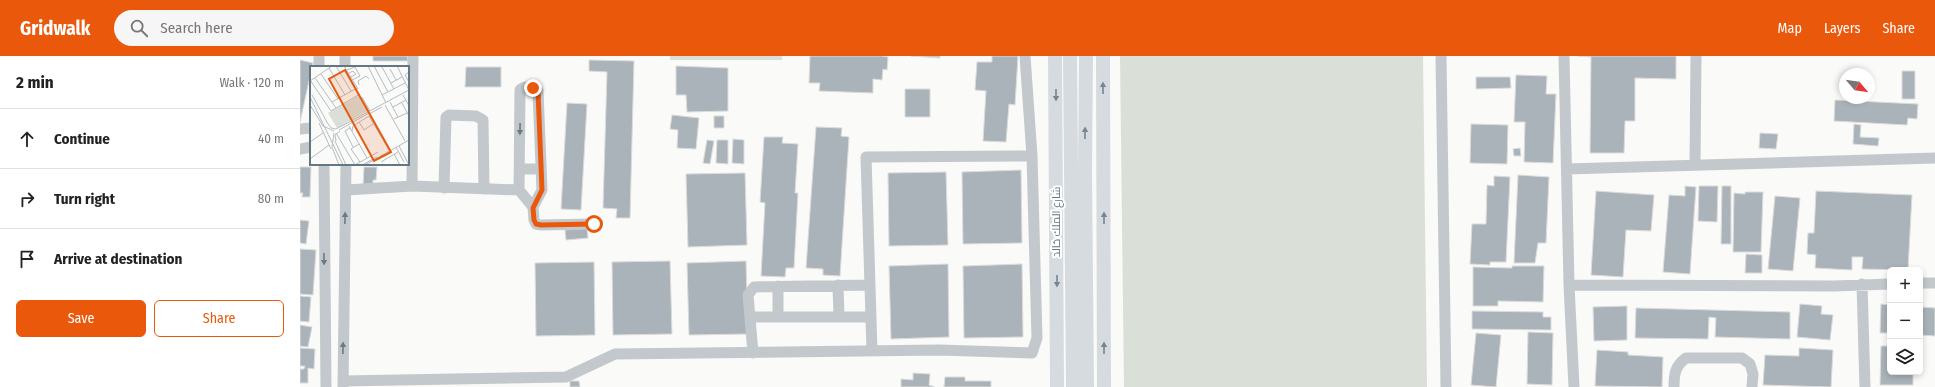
<!DOCTYPE html>
<html lang="en">
<head>
<meta charset="utf-8">
<style>
	:root { --surface:#fff; --page:#f6f6f6; --text:#222; --muted:#767676; --line:#e0e0e0; --accent:#ea580c }
	body { margin:0; font-family:"Fira Sans Condensed",Cairo,sans-serif; background:var(--page); color:var(--text) }
	.controls { position:absolute; right:12px; bottom:12px; display:grid; overflow:hidden; border-radius:6px; box-shadow:0 2px 6px #0003 }
	.controls button { width:36px; height:36px; display:grid; place-items:center; padding:0; border:0; border-bottom:1px solid var(--line); background:var(--surface); color:var(--text); font:20px sans-serif }
	.compass { position:absolute; left:1539px; top:12px; width:36px; height:36px; border-radius:50%; background:var(--surface); box-shadow:0 2px 6px #0003; rotate:119deg }
	.stop { position:absolute; width:12px; height:12px; margin:-9px; border:3px solid #ea580c; border-radius:50%; background:#fff }
	.stop.end { background:#ea580c; border-color:#fff; box-shadow:0 1px 4px #0008 }
	.list { margin:0; padding:0; list-style:none }
	h2 { display:flex; justify-content:space-between; align-items:center; height:52px; margin:0; padding:0 16px; font-size:17px }
	h2 small { font-size:13px; font-weight:400; color:var(--muted) }
	.list li { display:grid; grid-template-columns:26px 1fr auto; gap:12px; align-items:center; box-sizing:border-box; height:60px; padding:0 16px; border-top:1px solid var(--line) }
	.list b { display:block; font-size:15px; white-space:nowrap }
	.list em { font-size:13px; font-style:normal; color:var(--muted) }
	.actions { display:flex; gap:8px; padding:12px 16px }
	.actions a { flex:1; padding:9px 0; border:1px solid var(--accent); border-radius:6px; text-align:center; font-size:14px; color:var(--accent) }
	.actions .main { background:var(--accent); color:#fff }
	.icon { flex:none; width:22px; height:22px; fill:none; stroke:currentColor; stroke-width:2; stroke-linecap:round; stroke-linejoin:round }
	.map { position:relative; flex:none; width:1635px; height:331px; overflow:hidden }
	header { display:flex; align-items:center; gap:24px; box-sizing:border-box; height:56px; padding:0 20px; background:var(--accent); color:#fff }
	header strong { font-size:19px }
	nav { display:flex; gap:22px; margin-inline-start:auto; font-size:14px }
	.search { width:280px; height:36px; background:var(--page); display:flex; align-items:center; gap:10px; box-sizing:border-box; padding:0 14px; border-radius:22px; color:var(--muted); font-size:15px }
	main { display:flex }
	aside { flex:1; background:var(--surface) }
	.map>svg:first-child { display:block }
</style>
</head>
<body>
<header>
<strong>Gridwalk</strong>
<div class="search"><svg class="icon" aria-label="search" viewBox="0 0 24 24"><circle cx="10" cy="10" r="6"/><path d="M15 15l6 6"/></svg>Search here</div>
<nav><a>Map</a><a>Layers</a><a>Share</a></nav>
</header>
<main>
<aside>
<h2>2 min<small>Walk · 120 m</small></h2>
<ul class="list">
<li><svg class="icon" aria-label="ahead" viewBox="0 0 24 24"><path d="M12 20V5M6 11l6-6 6 6"/></svg><div><b>Continue</b></div><em>40 m</em></li>
<li><svg class="icon" aria-label="right" viewBox="0 0 24 24"><path d="M7 20v-9h11M14 6l5 5-5 5"/></svg><div><b>Turn right</b></div><em>80 m</em></li>
<li><svg class="icon" aria-label="arrive" viewBox="0 0 24 24"><path d="M6 21V4h12l-3 4 3 4H6"/></svg><div><b>Arrive at destination</b></div></li>
</ul>
<div class="actions"><a class="main">Save</a><a>Share</a></div>
</aside>
<div class="map">
<svg width="1635" height="331" viewBox="0 0 1635 331">
	<rect width="100%" height="100%" fill="#fafaf8"/>
	<path fill="#dadfd7" d="M370,0H482V4H370Z
		M820,0H1123L1127,331H824Z"/>
	<path fill="#aab3b9" stroke="#dcdcda" d="M73,0H107L108,5H73Z
		M510,0H582L588,1L587,14L583,13L582,24L573,23V37L519,35L520,27H509Z
		M611,0H640V2Z
		M692,0H718L715,49L709,48L706,86L683,85L686,35L675,34L677,6H692Z
		M1376,0V23L1335,22V65H1325L1324,97H1290L1291,1L1278,0Z
		M0,4L13,7L0,66Z
		M289,4L334,5L330,162H316L317,153L303,152L307,16L289,15Z
		M376,10L428,12V55L387,56L386,39H376Z
		M166,11H201V31H165Z
		M1602,15H1615V43H1602Z
		M1216,19L1247,20L1246,38H1256L1253,107L1224,106L1225,66H1214Z
		M1176,21H1210L1211,32L1176,33Z
		M605,33H630V61H605Z
		M1535,44L1618,48L1617,63L1608,62L1607,69L1534,65Z
		M267,47L287,48L281,154L261,153Z
		M372,59L399,62L396,93L377,92L378,74L370,73Z
		M414,60H424V72H414Z
		M1171,68L1208,69L1207,108L1170,107Z
		M1554,68L1561,69L1560,81L1579,82L1578,90L1553,88Z
		M516,71L542,72L541,80L549,81L540,220L523,219V213L506,212Z
		M1460,77L1478,78L1476,93L1459,92Z
		M464,81H483L482,87L498,88L495,137H498L494,212H486L485,221L461,220L465,147L460,146Z
		M433,83L444,84V108L432,107Z
		M407,84L414,85L410,108L403,107Z
		M417,84H428V108L416,107Z
		M1220,92L1221,100H1214L1213,93Z
		M0,111H11L10,141H2L3,137H0Z
		M64,111H77L76,124H73V129L63,130Z
		M721,114L722,187L663,188L662,116Z
		M646,116L648,189L589,190L588,117Z
		M445,117L447,189L388,191L386,118Z
		M1218,119L1249,121L1246,187H1238L1235,207H1214Z
		M1194,120L1210,121L1206,206H1190V209L1170,208L1172,168H1186L1187,129L1194,130Z
		M1385,130L1396,131L1390,218L1363,216L1369,139L1385,140Z
		M1399,130H1418L1417,166L1398,165Z
		M1422,130H1431V188H1421Z
		M1296,135L1354,139L1351,175L1326,174L1323,221L1291,219Z
		M1516,135L1612,139L1608,214L1562,213L1563,201H1552V214L1515,212L1516,199L1507,198L1508,177H1514Z
		M1445,136H1463L1461,196H1433L1434,137L1445,138Z
		M1475,140L1500,142L1493,215L1468,213Z
		M0,164L9,165L6,188L0,187Z
		M287,172L288,182L266,184L265,174Z
		M0,193L16,194L13,239L0,238Z
		M1446,198L1462,199V217H1445Z
		M370,205L372,278L313,279L312,206Z
		M446,205L448,278L389,279L387,207Z
		M294,206L295,279L236,280L235,207Z
		M648,208L649,281L591,283L589,210Z
		M722,208L723,281L664,282L663,210Z
		M1212,210H1244L1243,246L1198,245V250H1173V211L1212,212Z
		M0,240L11,241L9,266L0,265Z
		M1500,248L1522,250L1521,258L1533,259L1530,284L1497,281Z
		M1581,248L1590,249V277H1580Z
		M1327,250V284L1294,285L1293,251Z
		M1620,251L1635,252V280L1620,279Z
		M1336,252L1490,256V283L1415,281L1416,262L1409,261L1408,283L1335,282Z
		M1172,255L1243,256V261H1251V274L1172,273Z
		M0,269L12,271L8,291L0,290Z
		M1228,276L1253,277L1252,329L1227,328Z
		M1176,277L1201,279L1196,331L1171,329Z
		M1581,290H1590V316H1613V329H1580Z
		M0,292L15,293L14,313L8,312V327H0V313H4L5,310H0Z
		M1499,292L1533,294L1531,331L1463,329L1465,299L1499,300Z
		M1297,294L1328,296V299L1363,301L1362,331L1295,330Z
		M613,317L630,318L629,329L635,331H601V323L613,324Z
		M645,321H665V325H691V331H644Z
		M270,325H279L280,331H270Z"/>
	<g fill="none" stroke-linecap="round" stroke-linejoin="round">
		<path stroke="#c3c8cc" stroke-width="11" d="M19,0V11
			M1141,0L1146,331
			M1264,0L1269,229L1274,331
			M45,11V0
			M0,73L11,72
			M0,93L11,91
			M24,108L26,331
			M1395,109L1396,0
			M219,113H241
			M1267,113L1635,102
			M112,130L113,0
			M144,132L146,61L149,59L176,60L183,64L184,133
			M46,134L112,130L219,134
			M233,151L219,134L220,34C225,29 234,30 238,35L242,134L233,151L234,164L236,168L241,169L293,168
			M1620,227H1635
			M1562,228L1565,331
			M538,229L539,261
			M1269,229L1534,230L1590,228
			M478,230V261
			M450,261H571
			M572,295L566,101L732,100
			M453,297L448,239L454,231L570,229
			M43,325L266,321L315,298L639,294L732,297L737,282L732,100L725,0
			M43,331L46,108
			M1374,331C1374,318 1375,310 1386,302H1442L1450,308L1453,318L1452,331"/>
		<path stroke="#d6dbdf" stroke-width="14" d="M755,0L757,331
			M770,0L773,331
			M786,0L785,116L787,331
			M803,0L804,331"/>
	</g>
	<defs><path id="oneway-solid" d="M-6-.8H1V-3.2L6.5 0L1 3.2V.8H-6Z"/></defs>
	<g fill="#768591">
		<use href="#oneway-solid" transform="translate(803 32) rotate(-90)"/>
		<use href="#oneway-solid" transform="translate(756 39) rotate(90)"/>
		<use href="#oneway-solid" transform="translate(785 77) rotate(-89)"/>
		<use href="#oneway-solid" transform="translate(804 162) rotate(-90)"/>
		<use href="#oneway-solid" transform="translate(757 225) rotate(90)"/>
		<use href="#oneway-solid" transform="translate(804 292) rotate(-90)"/>
	</g>
	<g fill="#6a7a87">
		<use href="#oneway-solid" transform="translate(220 73) rotate(91)"/>
		<use href="#oneway-solid" transform="translate(45 162) rotate(-89)"/>
		<use href="#oneway-solid" transform="translate(24 203) rotate(89)"/>
		<use href="#oneway-solid" transform="translate(43 292) rotate(-89)"/>
	</g>
	<g fill="none" stroke-linecap="round" stroke-linejoin="round">
		<path stroke="#ea580c" stroke-width="5" d="M233,32L238,35L242,134L233,152L234,164L236,168L241,169L294,168"/>
	</g>
	<g text-anchor="middle" stroke-width="4" stroke-linejoin="round" paint-order="stroke">
		<g font-size="11" fill="#657683" stroke="#fff">
			<text transform="translate(756 166) rotate(-90)" y="4">شارع الملك خالد</text>
		</g>
	</g>
	<g transform="translate(10 10)">
		<rect width="99" height="99" fill="#fafaf8"/>
		<path d="M50,29L59,44L27,62L18,47Z" fill="#dadfd7"/>
		<path fill="none" stroke="#b5bdc2" stroke-width="1" d="M26,0L41,25M34,0L48,23M58,0L76,37M64,0L78,26M87,0L99,24M72,1L84,23M19,2L35,29M80,3L86,14M37,4L45,1L50,10L42,14M99,6L95,9L99,16M39,7L43,5L46,8L41,11M11,8L28,33M5,12L26,42M0,14L21,45L50,28M0,15L22,0M81,17L92,11M49,19L48,15L56,10L59,13M2,29L17,56M72,29L95,17M93,29L99,40M0,31L33,99M52,31L60,45M22,36L47,22M80,36L88,51M92,37L99,50M0,39L13,60L24,65M75,39L95,75M83,41L96,34M59,48L72,41M84,53L97,47M16,55L21,62L26,63L99,24M49,56L54,64L63,58M9,57L21,83M39,60L57,92M40,62L35,65L43,81M29,64L59,47M42,65L43,60L59,50L79,84M24,67L22,81L29,99M26,67L45,99L68,86M25,75L36,99M26,75L25,69L30,65M0,76L13,67M49,78L41,83L50,96M89,80L99,99M86,81L94,96M84,88L90,99M0,93L19,79M71,96L88,86M52,99L67,91M55,99L99,74"/>
		<path fill="#e8590c" fill-opacity="0.15" stroke="#e8590c" stroke-width="2" d="M35,4L81,86L64,95L19,13Z"/>
		<rect width="99" height="99" fill="none" stroke="#657683" stroke-width="2"/>
	</g>
</svg>
<div class="controls">
<button>+</button>
<button>−</button>
<button><svg class="icon" aria-label="layers" viewBox="0 0 24 24"><path d="M12 4l9 5-9 5-9-5zM3 14l9 5 9-5"/></svg></button>
</div>
<svg class="compass" viewBox="-18 -18 36 36"><path d="M0-13l5 13h-10z" fill="#e53935"/><path d="M0 13l5-13h-10z" fill="#767676"/></svg>
<div class="stop" style="left:294px;top:168px"></div>
<div class="stop end" style="left:233px;top:32px"></div>
</div>
</main>
</body>
</html>
